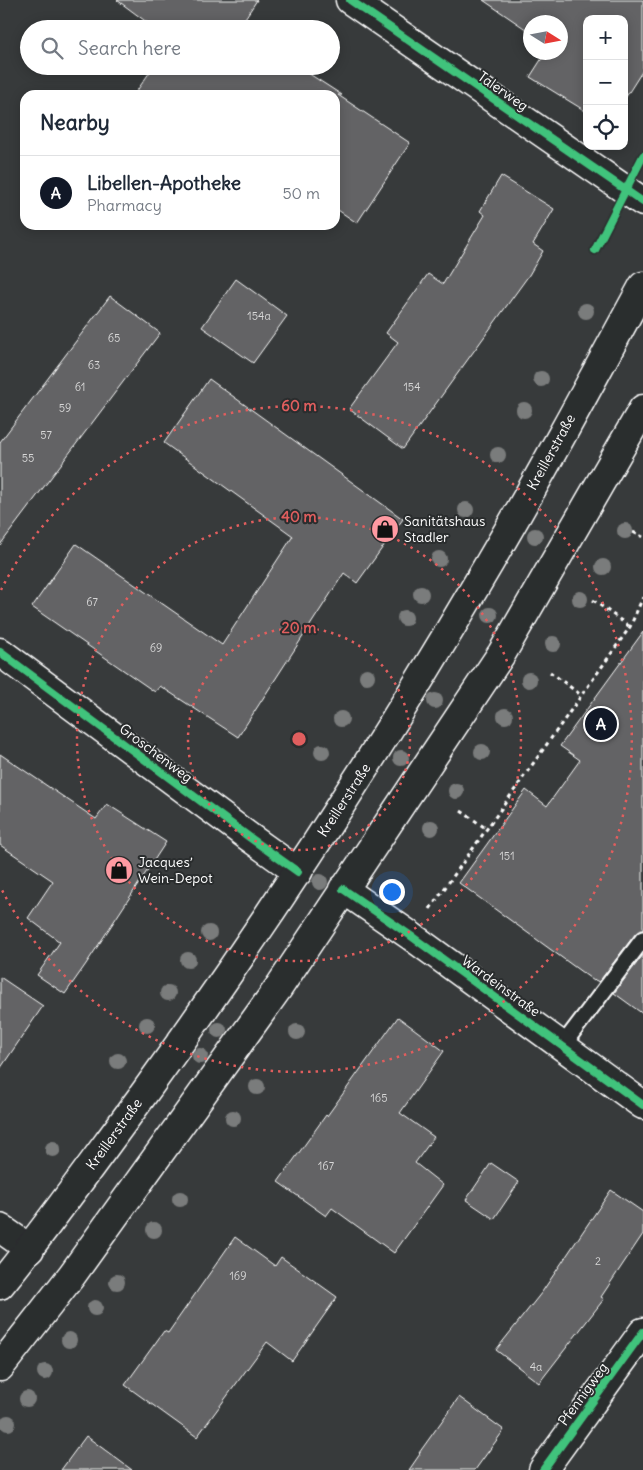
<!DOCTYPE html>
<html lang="en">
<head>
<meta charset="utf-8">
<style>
	:root { --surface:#fff; --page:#f6f6f7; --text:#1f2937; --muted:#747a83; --line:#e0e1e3; --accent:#111827 }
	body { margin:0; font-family:Delius,sans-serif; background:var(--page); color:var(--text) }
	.controls { position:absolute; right:15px; top:15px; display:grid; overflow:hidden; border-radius:10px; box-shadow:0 2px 12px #0003 }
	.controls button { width:45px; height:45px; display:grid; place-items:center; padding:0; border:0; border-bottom:1px solid var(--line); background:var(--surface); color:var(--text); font:25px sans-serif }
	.compass { position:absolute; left:523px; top:15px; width:45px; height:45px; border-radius:50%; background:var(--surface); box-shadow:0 2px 12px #0003; rotate:101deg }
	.you { position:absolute; left:391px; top:891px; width:18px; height:18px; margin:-12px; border:4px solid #fff; border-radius:50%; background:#1a73e8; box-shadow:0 0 0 8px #1a73e833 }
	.badge { display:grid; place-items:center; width:32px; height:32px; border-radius:50%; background:var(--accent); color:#fff; font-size:16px; font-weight:700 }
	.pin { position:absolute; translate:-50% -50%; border:2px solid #fff; box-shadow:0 1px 5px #0006 }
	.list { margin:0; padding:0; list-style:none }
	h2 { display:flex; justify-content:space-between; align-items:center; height:65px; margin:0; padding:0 20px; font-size:21px }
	h2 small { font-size:16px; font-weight:400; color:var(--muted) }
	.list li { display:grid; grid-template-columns:32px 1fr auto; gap:15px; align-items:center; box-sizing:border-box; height:75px; padding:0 20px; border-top:1px solid var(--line) }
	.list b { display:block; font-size:19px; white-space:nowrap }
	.list p { margin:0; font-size:16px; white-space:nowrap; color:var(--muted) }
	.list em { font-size:16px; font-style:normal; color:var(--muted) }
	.icon { flex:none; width:28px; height:28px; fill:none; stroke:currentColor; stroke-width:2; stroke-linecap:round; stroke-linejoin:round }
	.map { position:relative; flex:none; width:643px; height:1470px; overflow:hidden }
	.search { position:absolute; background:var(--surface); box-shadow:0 2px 12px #0003; left:20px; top:20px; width:320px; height:55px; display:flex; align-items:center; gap:12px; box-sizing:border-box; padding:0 18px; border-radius:28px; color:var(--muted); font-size:19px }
	.panel { position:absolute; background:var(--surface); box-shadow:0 2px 12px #0003; left:20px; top:90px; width:320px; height:140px; border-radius:15px }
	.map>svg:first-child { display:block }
</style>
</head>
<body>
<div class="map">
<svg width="643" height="1470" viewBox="0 0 643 1470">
	<rect width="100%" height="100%" fill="#373a3b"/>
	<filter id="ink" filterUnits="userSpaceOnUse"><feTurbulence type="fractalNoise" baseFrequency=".02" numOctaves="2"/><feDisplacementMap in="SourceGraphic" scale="10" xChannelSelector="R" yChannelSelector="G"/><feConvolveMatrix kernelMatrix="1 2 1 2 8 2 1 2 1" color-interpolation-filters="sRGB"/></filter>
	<g filter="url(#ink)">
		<path fill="#636465" stroke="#fff" d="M117,0H257L238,29H156Z
			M483,0H643V70L624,100V19H587V112L530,77L546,52H560V22H530V32Z
			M154,66H297L342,95H338L410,143L357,223L335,208V95H134Z
			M501,176L554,209L533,244L543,251L529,275L403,449L349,409L398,342L386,333L428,274L443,284L485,215L480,211Z
			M236,279L287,316L253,363L202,327Z
			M110,296L160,333L0,545V442Z
			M209,379L403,519L357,583L344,573L238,737L160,686L155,692L32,607L76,544L222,645L293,536L164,443Z
			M643,632V930L636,933L599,982L595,980L594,981L459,883L526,790L547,806L580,760L560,746Z
			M0,754L96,819L107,804L166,842L86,964L65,994L37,975L60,942L28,918L53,881L0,845Z
			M643,955V1014L614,993Z
			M0,977L43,1006L0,1069Z
			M398,1017L444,1051L400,1113L434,1137L415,1163L443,1185L394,1253L332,1208L326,1216L278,1182L326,1115L327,1116Z
			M491,1163L519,1182L494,1219L466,1200Z
			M611,1190L643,1212V1234L601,1297L604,1299L539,1383L496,1350L542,1292Z
			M235,1237L275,1266L281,1257L337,1297L292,1361L267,1342L197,1437L125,1385L164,1331L168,1333Z
			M459,1397L504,1430L475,1470H409L420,1454L419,1453Z
			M86,1436L132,1470H61Z"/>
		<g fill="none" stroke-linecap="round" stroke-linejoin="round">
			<g stroke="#fff" stroke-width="19">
				<path id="lane" d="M562,1046L643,939"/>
			</g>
			<g stroke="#fff" stroke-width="31">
				<path id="street" d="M350,0L643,202
					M0,652L249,837L298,872
					M343,889L411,936L643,1105
					M0,1228L30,1249
					M543,1470L643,1332"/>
			</g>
			<g stroke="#fff" stroke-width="31">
				<path id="primary" d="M0,1285C49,1225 94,1161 140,1099C260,933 373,761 477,584C535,486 589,386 643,286
					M0,1367L72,1275L279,987L502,653L643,409"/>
			</g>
			<path stroke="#fff" stroke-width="3" stroke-dasharray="4 4" stroke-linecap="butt" d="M633,532L643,537
				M593,600L630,627
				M550,672L581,695
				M461,811L487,829
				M430,909L630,627L643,597"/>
			<use href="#lane" stroke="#2a2d2e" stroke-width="15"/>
			<use href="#street" stroke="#2a2d2e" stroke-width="28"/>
			<use href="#primary" stroke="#2a2d2e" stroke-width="28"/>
			<g stroke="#2a2d2e" stroke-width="11">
				<path id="cycleway" d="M350,0L643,202
					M595,250L643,156
					M0,652L249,837L298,872
					M343,889L411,936L643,1105
					M543,1470L643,1332"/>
			</g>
			<use href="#cycleway" stroke="#40c37c" stroke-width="8"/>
		</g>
		<g fill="#7a7c7c">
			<circle cx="586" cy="311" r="8"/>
			<circle cx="541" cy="379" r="8"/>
			<circle cx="524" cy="410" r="8"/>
			<circle cx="498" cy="455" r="8"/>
			<circle cx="466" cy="510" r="8"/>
			<circle cx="625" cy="531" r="8"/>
			<circle cx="535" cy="536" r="8"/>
			<circle cx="439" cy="559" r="8"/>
			<circle cx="603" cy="567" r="8"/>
			<circle cx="421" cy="594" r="8"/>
			<circle cx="580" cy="599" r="8"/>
			<circle cx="490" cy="615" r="8"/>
			<circle cx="405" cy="618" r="8"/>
			<circle cx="553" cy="644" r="8"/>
			<circle cx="367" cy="676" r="8"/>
			<circle cx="529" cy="680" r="8"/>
			<circle cx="435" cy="701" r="8"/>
			<circle cx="505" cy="716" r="8"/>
			<circle cx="341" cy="719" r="8"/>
			<circle cx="322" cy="752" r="8"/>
			<circle cx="482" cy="752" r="8"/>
			<circle cx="401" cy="758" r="8"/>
			<circle cx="456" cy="791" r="8"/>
			<circle cx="431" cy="828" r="8"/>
			<circle cx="320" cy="882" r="8"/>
			<circle cx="209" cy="933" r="8"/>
			<circle cx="188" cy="960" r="8"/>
			<circle cx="168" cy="993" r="8"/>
			<circle cx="147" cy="1025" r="8"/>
			<circle cx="219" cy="1030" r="8"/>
			<circle cx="297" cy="1032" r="8"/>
			<circle cx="200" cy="1056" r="8"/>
			<circle cx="118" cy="1061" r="8"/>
			<circle cx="257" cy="1087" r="8"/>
			<circle cx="233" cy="1118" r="8"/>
			<circle cx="53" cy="1149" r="8"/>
			<circle cx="180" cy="1199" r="8"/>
			<circle cx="154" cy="1230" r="8"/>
			<circle cx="117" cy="1282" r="8"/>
			<circle cx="95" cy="1308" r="8"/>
			<circle cx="69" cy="1340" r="8"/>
			<circle cx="45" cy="1372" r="8"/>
			<circle cx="27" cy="1399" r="8"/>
			<circle cx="8" cy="1423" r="8"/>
		</g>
	</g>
	<g fill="none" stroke="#e05e5e" stroke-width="2.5" stroke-dasharray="2.5 5">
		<circle cx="299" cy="739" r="111"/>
		<circle cx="299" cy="739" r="222"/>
		<path d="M1 590A333 333 0 1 1 1 888"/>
	</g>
	<defs>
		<g id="shop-disc" transform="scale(1.4375)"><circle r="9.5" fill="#ff9aa2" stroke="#2a2d2e"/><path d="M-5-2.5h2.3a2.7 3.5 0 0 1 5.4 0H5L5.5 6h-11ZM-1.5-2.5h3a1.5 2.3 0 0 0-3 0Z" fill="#111"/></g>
	</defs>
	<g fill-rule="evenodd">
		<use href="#shop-disc" x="385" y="529"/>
		<use href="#shop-disc" x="119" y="870"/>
	</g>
	<g text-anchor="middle" stroke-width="4" stroke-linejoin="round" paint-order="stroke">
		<g font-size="11" fill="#d8d8d8">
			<text x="259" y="320">154a</text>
			<text x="114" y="342">65</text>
			<text x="94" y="369">63</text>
			<text x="80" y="391">61</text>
			<text x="412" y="391">154</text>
			<text x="65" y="412">59</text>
			<text x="46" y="439">57</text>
			<text x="28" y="462">55</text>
			<text x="92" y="606">67</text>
			<text x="156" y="652">69</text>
			<text x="507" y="860">151</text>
			<text x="379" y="1102">165</text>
			<text x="326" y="1170">167</text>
			<text x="598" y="1265">2</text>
			<text x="238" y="1280">169</text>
			<text x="536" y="1371">4a</text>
		</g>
		<g font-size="14" fill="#fff" stroke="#2a2d2e">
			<text transform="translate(503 91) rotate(35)" y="5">Talerweg</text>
			<text transform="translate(551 452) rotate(-61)" y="5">Kreillerstraße</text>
			<text transform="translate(156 753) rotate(37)" y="5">Groschenweg</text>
			<text transform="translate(344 800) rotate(-57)" y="5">Kreillerstraße</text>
			<text transform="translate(501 986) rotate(36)" y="5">Wardeinstraße</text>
			<text transform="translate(114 1134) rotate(-54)" y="5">Kreillerstraße</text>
			<text transform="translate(583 1394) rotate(-54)" y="5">Pfennigweg</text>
		</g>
		<g font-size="14" fill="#fff" stroke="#2a2d2e" text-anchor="start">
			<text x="404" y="526">Sanitätshaus<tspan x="404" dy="16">Stadler</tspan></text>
			<text x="138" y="867">Jacques’<tspan x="138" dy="16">Wein-Depot</tspan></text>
		</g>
	</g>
	<circle cx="299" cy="739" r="8" fill="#e05e5e" stroke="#2a2d2e" stroke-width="2.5"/>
	<g font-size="15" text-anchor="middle" font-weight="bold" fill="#e05e5e" stroke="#2a2d2e" stroke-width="4" stroke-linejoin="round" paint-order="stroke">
		<text x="299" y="411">60 m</text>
		<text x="299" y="522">40 m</text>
		<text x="299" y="633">20 m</text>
	</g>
</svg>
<div class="controls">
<button>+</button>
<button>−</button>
<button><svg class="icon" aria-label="locate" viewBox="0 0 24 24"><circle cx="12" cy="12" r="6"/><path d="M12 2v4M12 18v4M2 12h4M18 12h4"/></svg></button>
</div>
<svg class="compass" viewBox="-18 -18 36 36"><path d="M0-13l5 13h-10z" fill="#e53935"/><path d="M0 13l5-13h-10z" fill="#747a83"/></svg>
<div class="you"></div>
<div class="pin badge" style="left:601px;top:724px">A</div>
<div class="search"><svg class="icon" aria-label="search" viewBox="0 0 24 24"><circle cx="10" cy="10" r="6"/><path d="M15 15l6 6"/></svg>Search here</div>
<section class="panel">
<h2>Nearby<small></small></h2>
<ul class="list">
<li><span class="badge">A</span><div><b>Libellen-Apotheke</b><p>Pharmacy</p></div><em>50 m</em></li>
</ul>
</section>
</div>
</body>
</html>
